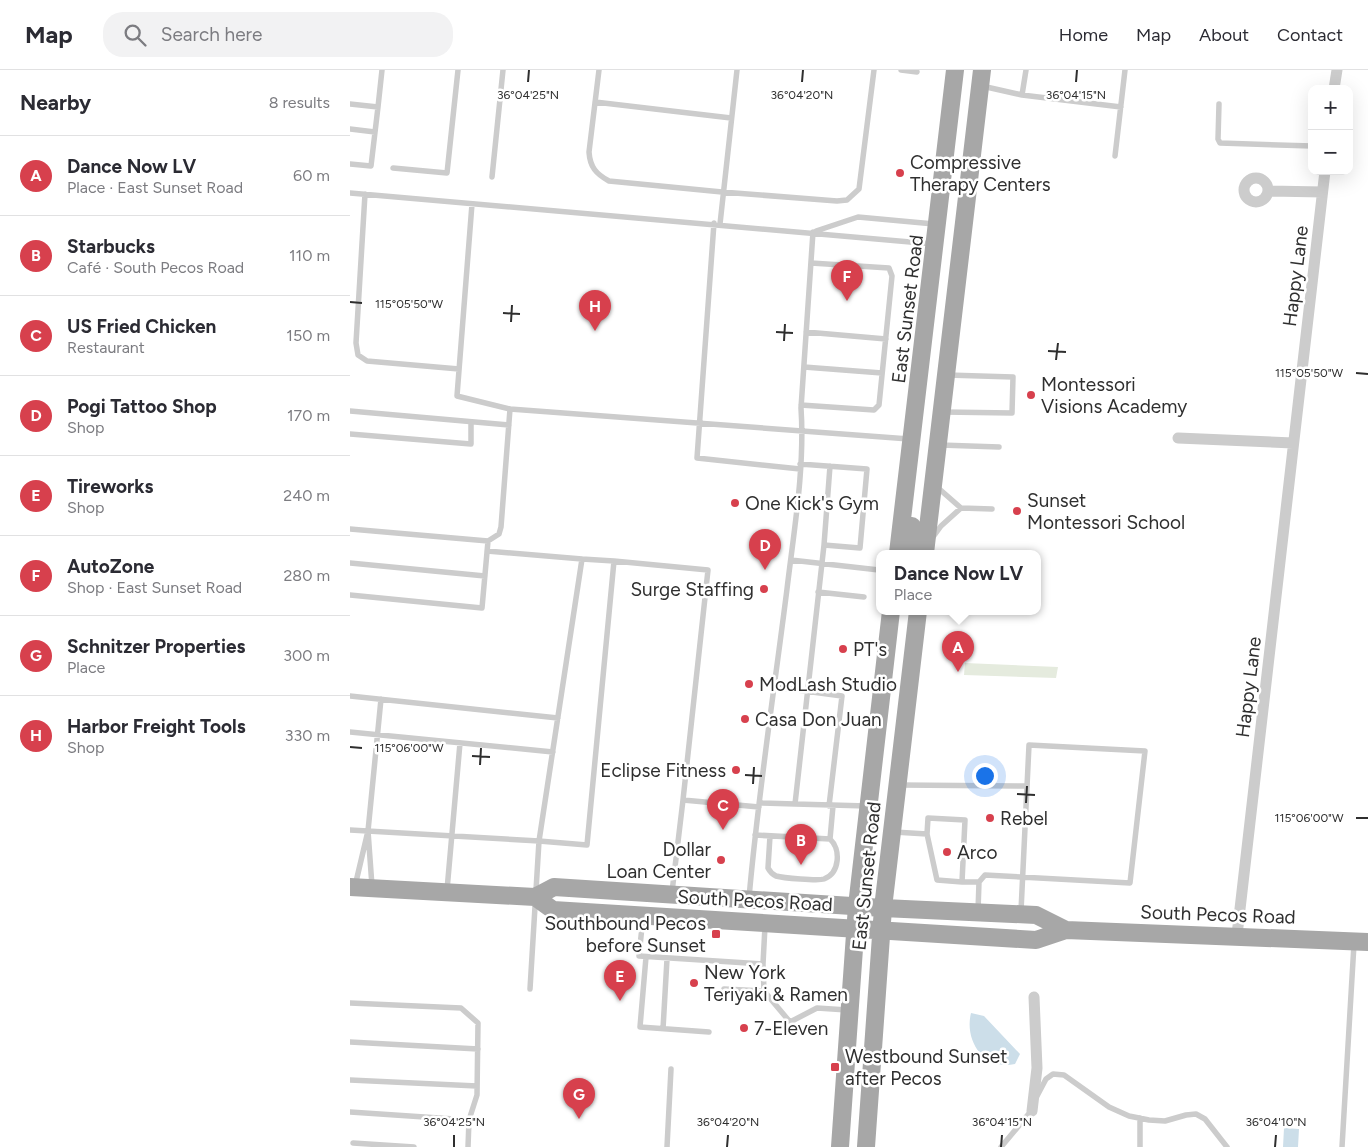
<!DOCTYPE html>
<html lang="en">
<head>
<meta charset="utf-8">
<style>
	:root { --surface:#fff; --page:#f2f2f3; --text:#2b2b33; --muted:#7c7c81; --line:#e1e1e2; --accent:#d7404d }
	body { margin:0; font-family:Figtree,sans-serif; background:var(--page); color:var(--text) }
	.controls { position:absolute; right:15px; top:15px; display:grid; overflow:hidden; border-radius:10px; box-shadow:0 5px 20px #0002 }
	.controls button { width:45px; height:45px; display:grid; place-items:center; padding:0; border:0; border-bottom:1px solid var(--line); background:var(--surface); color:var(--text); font:25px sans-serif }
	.you { position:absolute; left:634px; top:705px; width:18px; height:18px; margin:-12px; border:4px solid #fff; border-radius:50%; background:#1a73e8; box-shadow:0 0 0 8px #1a73e833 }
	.badge { display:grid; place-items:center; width:32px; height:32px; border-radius:50%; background:var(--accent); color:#fff; font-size:16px; font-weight:700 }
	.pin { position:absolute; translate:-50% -41px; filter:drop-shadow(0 1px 2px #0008) }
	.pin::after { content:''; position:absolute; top:26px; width:18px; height:15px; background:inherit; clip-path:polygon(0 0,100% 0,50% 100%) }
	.popup { position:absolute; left:526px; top:480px; width:165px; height:65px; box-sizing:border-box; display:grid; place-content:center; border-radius:10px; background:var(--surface); filter:drop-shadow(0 1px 4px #0005); font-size:16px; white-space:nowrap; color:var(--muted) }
	.popup b { font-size:19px; color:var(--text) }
	.popup::after { content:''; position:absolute; left:50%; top:100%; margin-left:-10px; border:10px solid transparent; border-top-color:var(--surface) }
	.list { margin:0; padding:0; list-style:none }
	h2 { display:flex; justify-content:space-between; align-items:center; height:65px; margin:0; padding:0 20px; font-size:21px }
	h2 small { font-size:16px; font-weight:400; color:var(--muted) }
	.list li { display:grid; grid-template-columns:32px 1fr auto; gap:15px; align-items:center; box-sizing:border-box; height:80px; padding:0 20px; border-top:1px solid var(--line) }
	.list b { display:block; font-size:19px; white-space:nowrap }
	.list p { margin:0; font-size:16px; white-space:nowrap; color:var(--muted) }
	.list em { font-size:16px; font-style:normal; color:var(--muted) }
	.icon { flex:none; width:28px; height:28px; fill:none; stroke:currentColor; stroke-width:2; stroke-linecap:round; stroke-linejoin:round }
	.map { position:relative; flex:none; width:1018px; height:1077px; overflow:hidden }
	header { display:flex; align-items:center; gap:30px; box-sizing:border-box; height:70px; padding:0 25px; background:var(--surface); border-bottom:1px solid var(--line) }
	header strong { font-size:24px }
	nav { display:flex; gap:28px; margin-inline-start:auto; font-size:18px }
	.search { width:350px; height:45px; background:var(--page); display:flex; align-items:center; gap:12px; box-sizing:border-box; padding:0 18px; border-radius:20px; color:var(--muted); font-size:19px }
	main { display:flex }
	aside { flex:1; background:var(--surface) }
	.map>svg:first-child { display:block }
</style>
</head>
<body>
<header>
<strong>Map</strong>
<div class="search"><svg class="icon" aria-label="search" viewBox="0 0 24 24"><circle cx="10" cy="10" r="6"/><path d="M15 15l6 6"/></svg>Search here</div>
<nav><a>Home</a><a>Map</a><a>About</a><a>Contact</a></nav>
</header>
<main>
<aside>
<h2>Nearby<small>8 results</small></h2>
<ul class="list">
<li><span class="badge">A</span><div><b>Dance Now LV</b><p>Place · East Sunset Road</p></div><em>60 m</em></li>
<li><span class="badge">B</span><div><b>Starbucks</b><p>Café · South Pecos Road</p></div><em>110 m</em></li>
<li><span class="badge">C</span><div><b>US Fried Chicken</b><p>Restaurant</p></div><em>150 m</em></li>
<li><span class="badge">D</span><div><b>Pogi Tattoo Shop</b><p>Shop</p></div><em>170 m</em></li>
<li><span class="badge">E</span><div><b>Tireworks</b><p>Shop</p></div><em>240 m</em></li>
<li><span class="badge">F</span><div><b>AutoZone</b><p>Shop · East Sunset Road</p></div><em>280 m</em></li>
<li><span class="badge">G</span><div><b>Schnitzer Properties</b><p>Place</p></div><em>300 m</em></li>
<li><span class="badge">H</span><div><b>Harbor Freight Tools</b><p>Shop</p></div><em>330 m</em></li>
</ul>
</aside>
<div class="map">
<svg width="1018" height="1077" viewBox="0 0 1018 1077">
	<rect width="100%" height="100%" fill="#fff"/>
	<path fill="#e5ebde" d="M615,593L708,597L706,608L614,605Z"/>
	<path fill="#ccdee9" d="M621,943L634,946L670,984L665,994C634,1001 614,971 621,943Z
		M934,1058L949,1059L948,1077H933Z"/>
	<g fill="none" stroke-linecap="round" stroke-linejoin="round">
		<path stroke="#ccc" stroke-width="5.5" d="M249,0L239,82C240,97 246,104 259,111L372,122L487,131L497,130L509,119L524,0
			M551,0L567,2
			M632,16L672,25L771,37
			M672,25L676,0
			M245,32L381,48
			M0,34L28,37L21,96L0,94
			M869,34L868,69L870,73L962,76
			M28,37L32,0
			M0,59L25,62
			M765,86L775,0
			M43,98L97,103L108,0
			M142,107L153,0
			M0,123L583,174
			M15,124L6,273L8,285L17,291L109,299
			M122,134L107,326L160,339
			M364,153L347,388L450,399
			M370,154L387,0
			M466,161L508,147L584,154
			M456,262L536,269
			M454,297L532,303
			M451,335L524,340L529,335L542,206L539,198L461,193
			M0,341L159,355
			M593,342L662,343L663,307L597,305
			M0,364L121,374V352
			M590,375L649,377
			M450,394L517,399L510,478L474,475L480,396
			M611,438L642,439
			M0,459L138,471L132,538L0,525
			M583,467L591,456L611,438L587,417
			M138,471L149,464L151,457L160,339L559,369
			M474,475L445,734L517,736
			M137,481L232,489
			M441,490L529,500
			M0,493L135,506
			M468,522L514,527
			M425,617L492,626L479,736
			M0,626L208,648
			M0,662L203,682
			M549,715L677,716
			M410,733L445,734
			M0,760L189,771L232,489L264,491
			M18,761L31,629
			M544,762L577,764L578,748L615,750L612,812L587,810L577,764
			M405,765L480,769L483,736
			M420,766L418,798C420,802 422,804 426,806C433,808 468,811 474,809C490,803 491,779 480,769
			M612,812H629L628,841
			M629,812L635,805L780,813L795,681L679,675L671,841
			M5,816L18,761L22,816
			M97,820L110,673
			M322,822L333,730L409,737
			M399,828C408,725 424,622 437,519C444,460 455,398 451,338L463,162
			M293,847L289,886L413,894L414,921L440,952L467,938L497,940
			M296,887L290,957L359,962
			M413,894L415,856
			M180,919L189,771L237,775L264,491L358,500L333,730
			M374,919L414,921
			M0,933L111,938L128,953L127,1025L119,1050
			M313,959L317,889
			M0,972L128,979
			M0,1010L127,1016
			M687,1026L696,1009L703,1004L714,1005L759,1037L779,1046L799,1050L815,1051L836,1045L846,1044L855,1049L877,1077
			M0,1042L119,1050L118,1077
			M790,1048V1077
			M3,1073L64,1077
			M317,1077L321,999
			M651,1077L682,1040
			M992,1077L1004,874"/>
		<path stroke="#ccc" stroke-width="11" d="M984,19L987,0
			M894 120a12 12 0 1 1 24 0a12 12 0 1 1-24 0Z
			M918,121L972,122
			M828,368L943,373
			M887,865L975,101
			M682,1041L687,998L684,927"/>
		<path stroke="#a7a7a7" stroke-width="18" d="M548,483L605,0
			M562,483V456
			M575,483L632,0
			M0,817L185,827L204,817L533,838L686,845L716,860
			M185,827L203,840L686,870L716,860L1018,872
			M490,1077L507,836L541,541
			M516,1077L533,838L568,541"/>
	</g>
	<path fill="none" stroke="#2f2f2f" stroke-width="2" d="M178,12L179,0M452,12L453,0M726,12L727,0M0,232L12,233M153,243L170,244M161,252L162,235M426,262L443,263M434,271L435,254M698,281L716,282M706,290L708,273M1006,303L1018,304M0,677L12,678M122,686L140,687M130,695L131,678M395,705L412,706M403,714L404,697M667,724L685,725M676,733L677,716M1006,748H1018M104,1077V1065M377,1077L378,1065M651,1077L652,1065M925,1077L926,1065"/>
	<g fill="#d7404d" stroke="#fff" stroke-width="2">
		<circle cx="550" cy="103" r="5"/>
		<circle cx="681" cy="325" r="5"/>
		<circle cx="385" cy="433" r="5"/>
		<circle cx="667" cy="441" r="5"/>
		<circle cx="414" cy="519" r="5"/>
		<circle cx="493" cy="579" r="5"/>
		<circle cx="399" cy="614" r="5"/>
		<circle cx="395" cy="649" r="5"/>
		<circle cx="386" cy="700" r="5"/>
		<circle cx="640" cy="748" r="5"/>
		<circle cx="597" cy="782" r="5"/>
		<circle cx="371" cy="790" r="5"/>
		<rect x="361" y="859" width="10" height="10" rx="2.5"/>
		<circle cx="344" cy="913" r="5"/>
		<circle cx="394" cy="958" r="5"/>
		<rect x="480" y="992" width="10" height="10" rx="2.5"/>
	</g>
	<g text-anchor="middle" stroke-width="5" stroke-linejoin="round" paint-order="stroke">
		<g font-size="19" fill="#2f2f2f" stroke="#fff" text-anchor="start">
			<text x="560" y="99">Compressive<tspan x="560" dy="22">Therapy Centers</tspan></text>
			<text x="691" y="321">Montessori<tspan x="691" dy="22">Visions Academy</tspan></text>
			<text x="677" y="437">Sunset<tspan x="677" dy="22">Montessori School</tspan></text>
			<text x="395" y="440">One Kick's Gym</text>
			<text x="404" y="526" text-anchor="end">Surge Staffing</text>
			<text x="503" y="586">PT's</text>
			<text x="409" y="621">ModLash Studio</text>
			<text x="405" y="656">Casa Don Juan</text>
			<text x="376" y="707" text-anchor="end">Eclipse Fitness</text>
			<text x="650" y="755">Rebel</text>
			<text x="361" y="786" text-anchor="end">Dollar<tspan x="361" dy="22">Loan Center</tspan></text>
			<text x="607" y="789">Arco</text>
			<text x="356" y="860" text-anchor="end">Southbound Pecos<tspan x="356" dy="22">before Sunset</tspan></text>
			<text x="354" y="909">New York<tspan x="354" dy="22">Teriyaki &amp; Ramen</tspan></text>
			<text x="404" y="965">7-Eleven</text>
			<text x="495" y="993">Westbound Sunset<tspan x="495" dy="22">after Pecos</tspan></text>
		</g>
		<g font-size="19" fill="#2f2f2f" stroke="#fff">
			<text transform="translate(945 206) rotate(-83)" y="7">Happy Lane</text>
			<text transform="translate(557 239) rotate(-83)" y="7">East Sunset Road</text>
			<text transform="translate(898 617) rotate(-83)" y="7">Happy Lane</text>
			<text transform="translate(516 806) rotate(-84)" y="7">East Sunset Road</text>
			<text transform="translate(405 830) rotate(3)" y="7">South Pecos Road</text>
			<text transform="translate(868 844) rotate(2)" y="7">South Pecos Road</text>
		</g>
	</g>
	<g font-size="12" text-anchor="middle" fill="#2f2f2f" stroke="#fff" stroke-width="5" stroke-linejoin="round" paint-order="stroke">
		<text x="178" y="29">36°04'25"N</text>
		<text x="452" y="29">36°04'20"N</text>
		<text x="726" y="29">36°04'15"N</text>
		<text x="59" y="238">115°05'50"W</text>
		<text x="959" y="307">115°05'50"W</text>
		<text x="59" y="682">115°06'00"W</text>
		<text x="959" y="752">115°06'00"W</text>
		<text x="104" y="1056">36°04'25"N</text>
		<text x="378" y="1056">36°04'20"N</text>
		<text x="652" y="1056">36°04'15"N</text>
		<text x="926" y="1056">36°04'10"N</text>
	</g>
</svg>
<div class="controls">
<button>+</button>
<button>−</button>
</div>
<div class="you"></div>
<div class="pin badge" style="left:608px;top:602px">A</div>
<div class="popup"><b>Dance Now LV</b>Place</div>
<div class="pin badge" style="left:451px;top:795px">B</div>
<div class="pin badge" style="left:373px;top:760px">C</div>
<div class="pin badge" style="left:415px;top:500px">D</div>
<div class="pin badge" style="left:270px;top:931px">E</div>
<div class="pin badge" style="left:497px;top:231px">F</div>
<div class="pin badge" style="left:229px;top:1049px">G</div>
<div class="pin badge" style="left:245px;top:261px">H</div>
</div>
</main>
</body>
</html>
